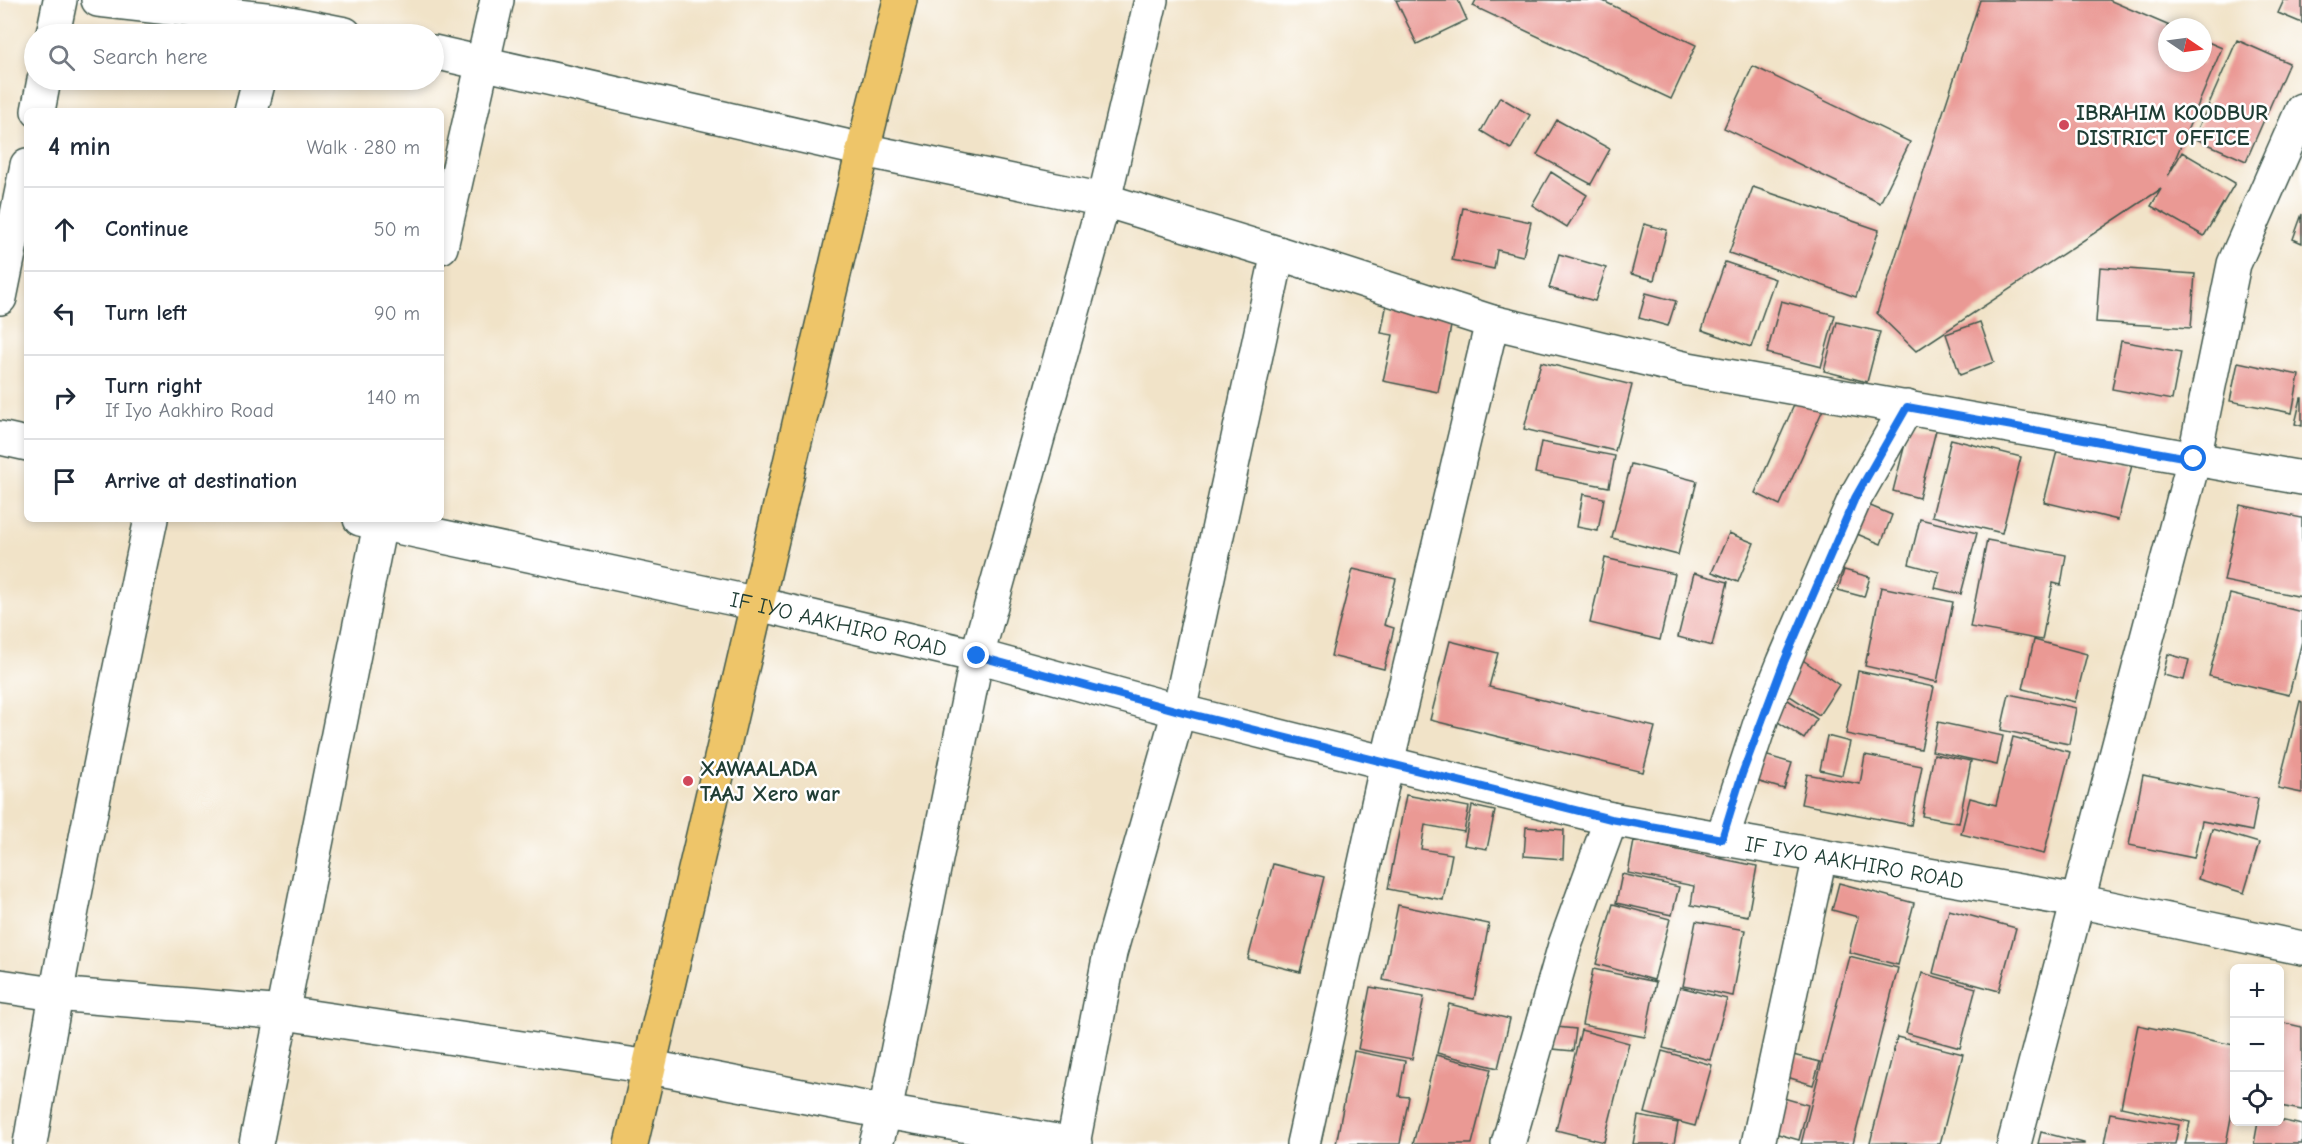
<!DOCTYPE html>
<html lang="en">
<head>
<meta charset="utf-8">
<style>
	:root { --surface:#fff; --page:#f2f2f3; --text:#1f2937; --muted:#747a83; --line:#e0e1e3 }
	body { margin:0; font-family:"Comic Neue",sans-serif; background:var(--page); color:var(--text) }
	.controls { position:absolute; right:18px; bottom:18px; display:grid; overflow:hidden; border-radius:9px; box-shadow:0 3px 9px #0003 }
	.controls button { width:54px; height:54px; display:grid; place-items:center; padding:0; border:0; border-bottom:2px solid var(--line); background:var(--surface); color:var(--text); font:30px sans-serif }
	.compass { position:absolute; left:2158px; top:18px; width:54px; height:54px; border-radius:50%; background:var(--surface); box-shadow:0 3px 9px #0003; rotate:103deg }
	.stop { position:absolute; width:18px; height:18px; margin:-14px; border:4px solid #1a73e8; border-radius:50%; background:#fff }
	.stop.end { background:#1a73e8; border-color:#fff; box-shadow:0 2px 6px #0008 }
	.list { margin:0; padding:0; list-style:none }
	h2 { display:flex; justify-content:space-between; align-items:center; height:78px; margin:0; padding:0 24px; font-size:26px }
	h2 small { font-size:20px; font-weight:400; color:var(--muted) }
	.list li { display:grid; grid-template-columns:39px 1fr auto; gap:18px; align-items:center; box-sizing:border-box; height:84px; padding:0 24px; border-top:2px solid var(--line) }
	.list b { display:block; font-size:22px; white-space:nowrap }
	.list p { margin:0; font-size:20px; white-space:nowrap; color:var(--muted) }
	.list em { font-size:20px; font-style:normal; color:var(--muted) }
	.icon { flex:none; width:33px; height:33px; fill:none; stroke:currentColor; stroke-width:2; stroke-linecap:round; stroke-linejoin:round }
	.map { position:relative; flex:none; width:2302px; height:1144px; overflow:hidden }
	.search { position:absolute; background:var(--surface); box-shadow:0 3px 9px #0003; left:24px; top:24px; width:420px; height:66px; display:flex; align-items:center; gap:15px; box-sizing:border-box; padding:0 21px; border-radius:33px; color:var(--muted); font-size:22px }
	.panel { position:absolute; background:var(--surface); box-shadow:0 3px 9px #0003; left:24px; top:108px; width:420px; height:414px; border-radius:9px }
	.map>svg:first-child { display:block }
</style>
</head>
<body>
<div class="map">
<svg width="2302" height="1144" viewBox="0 0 2302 1144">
	<rect width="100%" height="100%" fill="#fff"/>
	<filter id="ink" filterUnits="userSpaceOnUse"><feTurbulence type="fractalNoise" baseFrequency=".0167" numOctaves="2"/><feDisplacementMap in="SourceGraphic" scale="12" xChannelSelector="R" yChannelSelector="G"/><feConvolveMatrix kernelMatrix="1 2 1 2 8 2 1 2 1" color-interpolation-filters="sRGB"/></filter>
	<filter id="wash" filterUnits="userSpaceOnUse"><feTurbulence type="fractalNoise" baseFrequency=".008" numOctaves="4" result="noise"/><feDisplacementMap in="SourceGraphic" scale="24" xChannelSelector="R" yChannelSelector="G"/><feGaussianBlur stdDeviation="1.35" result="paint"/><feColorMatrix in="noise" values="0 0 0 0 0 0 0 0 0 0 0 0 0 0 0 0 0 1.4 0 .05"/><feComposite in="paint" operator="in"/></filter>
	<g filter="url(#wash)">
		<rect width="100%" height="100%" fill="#f1e3c8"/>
		<g id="blocks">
			<path fill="#ea9994" d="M1396,0H1458L1467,20L1417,44Z
				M1476,0H1601L1696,45L1671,99L1473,6Z
				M1980,0H2109L2172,27H2167V63H2203V40L2222,48L2168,176L2182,152L2235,183L2204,236L2151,206L2161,189L1916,351L1877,313Z
				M2284,0H2302V23L2278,13Z
				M2237,40L2289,63L2246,161L2194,138Z
				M1753,66L1910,142L1880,203L1724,128Z
				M1500,97L1530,115L1511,149L1481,131Z
				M1557,120L1610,149L1591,184L1537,155Z
				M1551,172L1587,195L1567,227L1532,205Z
				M1753,187L1879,230L1856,297L1729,253Z
				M1463,208L1531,222L1523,256L1497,250L1494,269L1452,260Z
				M2302,214V243L2293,239Z
				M1644,224L1667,230L1654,280L1631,274Z
				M1559,254L1606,268L1595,301L1549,288Z
				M1725,262L1775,279L1751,347L1702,330Z
				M2100,267L2195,274L2191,328L2096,322Z
				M1646,293L1676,301L1668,326L1639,318Z
				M1781,301L1835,315L1821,367L1767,353Z
				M1387,303L1453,316L1438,392L1383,381L1393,335L1381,333Z
				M1837,322L1880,332L1867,382L1824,371Z
				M1980,322L1994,362L1960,375L1946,334Z
				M2121,341L2181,352L2172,400L2112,389Z
				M1541,362L1632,385L1615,451L1524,429Z
				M2238,362L2299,375L2292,413L2230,401Z
				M1799,394L1825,405L1780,505L1755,493Z
				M2301,398H2302V426L2295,424Z
				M1910,424L1936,430L1919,498L1893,491Z
				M1951,439L2021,457L2002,533L1932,516Z
				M1541,442L1615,456L1609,487L1535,473Z
				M2058,447L2132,465L2118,520L2044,502Z
				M1631,464L1697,481L1678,555L1612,538Z
				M1583,494L1604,498L1598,531L1577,527Z
				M1868,505L1892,515L1881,544L1857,534Z
				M2240,505L2302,518V597L2224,581Z
				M1920,519L1977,533L1961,594L1935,588L1939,572L1909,564Z
				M1729,533L1754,543L1738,582L1712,572Z
				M1987,540L2066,555L2061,585L2053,583L2042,640L1970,627Z
				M1605,558L1675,574L1660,640L1590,623Z
				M1353,569L1396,579L1384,625L1394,628L1384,669L1331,656Z
				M1844,570L1870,577L1864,597L1838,590Z
				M1694,573L1728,582L1712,646L1678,637Z
				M1881,587L1953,602L1937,682L1865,666Z
				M2230,594L2302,612V641L2289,695L2209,676Z
				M2034,640L2087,654L2075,702L2023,689Z
				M1450,641L1498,653L1489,687L1655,727L1643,772L1430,720Z
				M2168,654L2189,660L2184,680L2163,675Z
				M1797,656L1839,685L1819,715L1776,687Z
				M1858,671L1934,687L1921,749L1846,734Z
				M1779,694L1817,719L1804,739L1766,714Z
				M2009,694L2076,708L2069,744L2001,730Z
				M2300,701L2302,702V793L2278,788Z
				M1938,722L2003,736L1997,765L1932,751Z
				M1827,736L1850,742L1842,775L1820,770Z
				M2013,737L2070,752L2044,854L1961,834L1970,798L1996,805Z
				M1740,748L1792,763L1784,789L1732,774Z
				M1934,754L1971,761L1959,823L1922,816Z
				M1865,755L1922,766L1911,825L1801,804L1807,774L1860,784Z
				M2143,775L2258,799L2252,831L2202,821L2194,858L2129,845Z
				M1406,795L1469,807L1464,832L1425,825L1421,849L1452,854L1443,900L1388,889Z
				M1472,806L1495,811L1487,849L1464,845Z
				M1526,827L1564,830L1563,859L1524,856Z
				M2212,829L2259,843L2244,893L2198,879Z
				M1634,841L1757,866L1748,916L1691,905L1694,886L1628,873Z
				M1273,864L1324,877L1300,972L1248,959Z
				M1622,874L1679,887L1672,915L1616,903Z
				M1839,883L1914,903L1898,965L1849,952L1858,917L1832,910Z
				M1613,904L1670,919L1654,980L1596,964Z
				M1398,905L1489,924L1474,999L1383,980Z
				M1949,910L2016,928L1999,991L1933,973Z
				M1696,921L1745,930L1733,996L1683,986Z
				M1849,956L1898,968L1853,1144H1801Z
				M1593,969L1656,982L1645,1037L1582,1025Z
				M1922,973L1976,988L1960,1048L1906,1033Z
				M1370,987L1424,997L1412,1059L1358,1049Z
				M1680,987L1727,999L1710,1060L1663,1048Z
				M1449,1004L1510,1019L1498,1068L1437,1053Z
				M2280,1022L2302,1027V1110L2280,1106Z
				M2138,1025L2234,1045V1102L2226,1144H2185L2190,1122L2121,1107Z
				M1556,1027L1576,1029L1573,1051L1553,1049Z
				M1581,1030L1629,1043L1604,1142L1556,1130Z
				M1897,1037L1963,1054L1940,1144L1870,1143Z
				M1354,1051L1405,1061L1399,1096L1409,1097L1400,1144H1336Z
				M1662,1051L1712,1065L1695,1126L1645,1113Z
				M1436,1055L1491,1069L1472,1144H1413Z
				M1793,1055L1820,1062L1813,1085L1787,1077Z
				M1780,1097L1808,1105L1799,1140L1771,1132Z
				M2110,1113L2179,1125L2175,1144H2104Z
				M1638,1116L1678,1123L1674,1144H1633Z
				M2280,1120L2302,1125V1144H2254L2258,1122Z
				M2041,1132L2084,1143V1144H2038Z"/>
		</g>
	</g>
	<g filter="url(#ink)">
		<use href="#blocks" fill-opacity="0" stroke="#3e564a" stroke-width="1.5"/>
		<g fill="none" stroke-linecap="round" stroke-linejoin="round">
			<g stroke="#3e564a" stroke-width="36">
				<g id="minor">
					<path d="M98,0L274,20L345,34"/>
					<path d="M53,34L60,0"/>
					<path d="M434,52L863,150L1104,200L1278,253L1492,322L1688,369L2302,478"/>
					<path d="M38,111L44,80"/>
					<path d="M251,111L259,80"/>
					<path d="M441,247L497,0"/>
					<path d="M0,298L27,165"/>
					<path d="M0,438L27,444"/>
					<path id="s1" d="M360,519L758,604L977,656L1179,711L1611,819L2077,901L2302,948"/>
					<path d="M1722,839L1763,714L1784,662L1855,498L1907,407"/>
					<path d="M0,986L55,994L284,1013L650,1067L885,1112L1075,1144"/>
					<path d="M30,1144C65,934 107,727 151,519"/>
					<path d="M256,1144L381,519"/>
					<path d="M876,1144L885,1112L977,656L1104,200L1151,0"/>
					<path d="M1073,1144L1110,953L1179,711L1278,253"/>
					<path d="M1303,1144L1387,763L1492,322"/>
					<path d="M1508,1144L1565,945L1611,819"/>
					<path d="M1758,1144L1820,856"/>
					<path d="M2014,1144L2194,459L2234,264L2302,110"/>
				</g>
			</g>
			<g stroke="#3e564a" stroke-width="36">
				<path id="major" d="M631,1144L863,150L900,0"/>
			</g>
			<use href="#minor" stroke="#fff" stroke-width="33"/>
			<use href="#major" stroke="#eec569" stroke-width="33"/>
		</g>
	</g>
	<g fill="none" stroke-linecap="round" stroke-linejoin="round" filter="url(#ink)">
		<path stroke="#1a73e8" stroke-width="8" d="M977,656L1179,711L1611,819L1722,839L1742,774L1784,662L1855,498L1907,407L2194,459"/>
	</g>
	<g fill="#d1495b" stroke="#fff" stroke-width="2">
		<circle cx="2064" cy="125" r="6"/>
		<circle cx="688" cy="781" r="6"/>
	</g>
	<g text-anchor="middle" stroke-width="5" stroke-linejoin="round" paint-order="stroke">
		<g font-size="22" font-weight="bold" fill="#1f3d34" stroke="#fff" text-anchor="start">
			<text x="2076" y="120">IBRAHIM KOODBUR<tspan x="2076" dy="25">DISTRICT OFFICE</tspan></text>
			<text x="700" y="776">XAWAALADA<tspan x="700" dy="25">TAAJ Xero war</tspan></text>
		</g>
		<g font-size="22" fill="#1f3d34" stroke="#fff">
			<text dy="8" stroke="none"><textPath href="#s1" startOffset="490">IF IYO AAKHIRO ROAD</textPath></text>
			<text dy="8" stroke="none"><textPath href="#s1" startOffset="1534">IF IYO AAKHIRO ROAD</textPath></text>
		</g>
	</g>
</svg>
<div class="controls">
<button>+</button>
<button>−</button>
<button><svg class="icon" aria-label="locate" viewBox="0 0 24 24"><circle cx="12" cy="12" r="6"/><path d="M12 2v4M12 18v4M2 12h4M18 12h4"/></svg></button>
</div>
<svg class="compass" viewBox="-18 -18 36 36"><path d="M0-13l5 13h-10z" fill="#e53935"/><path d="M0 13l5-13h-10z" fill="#747a83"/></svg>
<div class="stop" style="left:2194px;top:459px"></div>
<div class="stop end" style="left:977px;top:656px"></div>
<div class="search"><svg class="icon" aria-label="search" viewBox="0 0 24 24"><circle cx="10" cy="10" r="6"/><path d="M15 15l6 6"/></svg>Search here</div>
<section class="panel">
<h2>4 min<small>Walk · 280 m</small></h2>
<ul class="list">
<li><svg class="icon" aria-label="ahead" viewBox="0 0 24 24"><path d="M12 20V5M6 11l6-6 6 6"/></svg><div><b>Continue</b></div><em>50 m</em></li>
<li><svg class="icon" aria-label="left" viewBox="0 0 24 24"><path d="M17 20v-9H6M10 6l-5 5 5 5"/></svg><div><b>Turn left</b></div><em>90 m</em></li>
<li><svg class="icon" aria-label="right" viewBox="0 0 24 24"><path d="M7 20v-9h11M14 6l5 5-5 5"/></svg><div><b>Turn right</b><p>If Iyo Aakhiro Road</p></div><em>140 m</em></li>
<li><svg class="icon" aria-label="arrive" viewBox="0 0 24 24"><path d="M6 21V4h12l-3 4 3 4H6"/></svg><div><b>Arrive at destination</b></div></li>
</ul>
</section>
</div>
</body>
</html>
